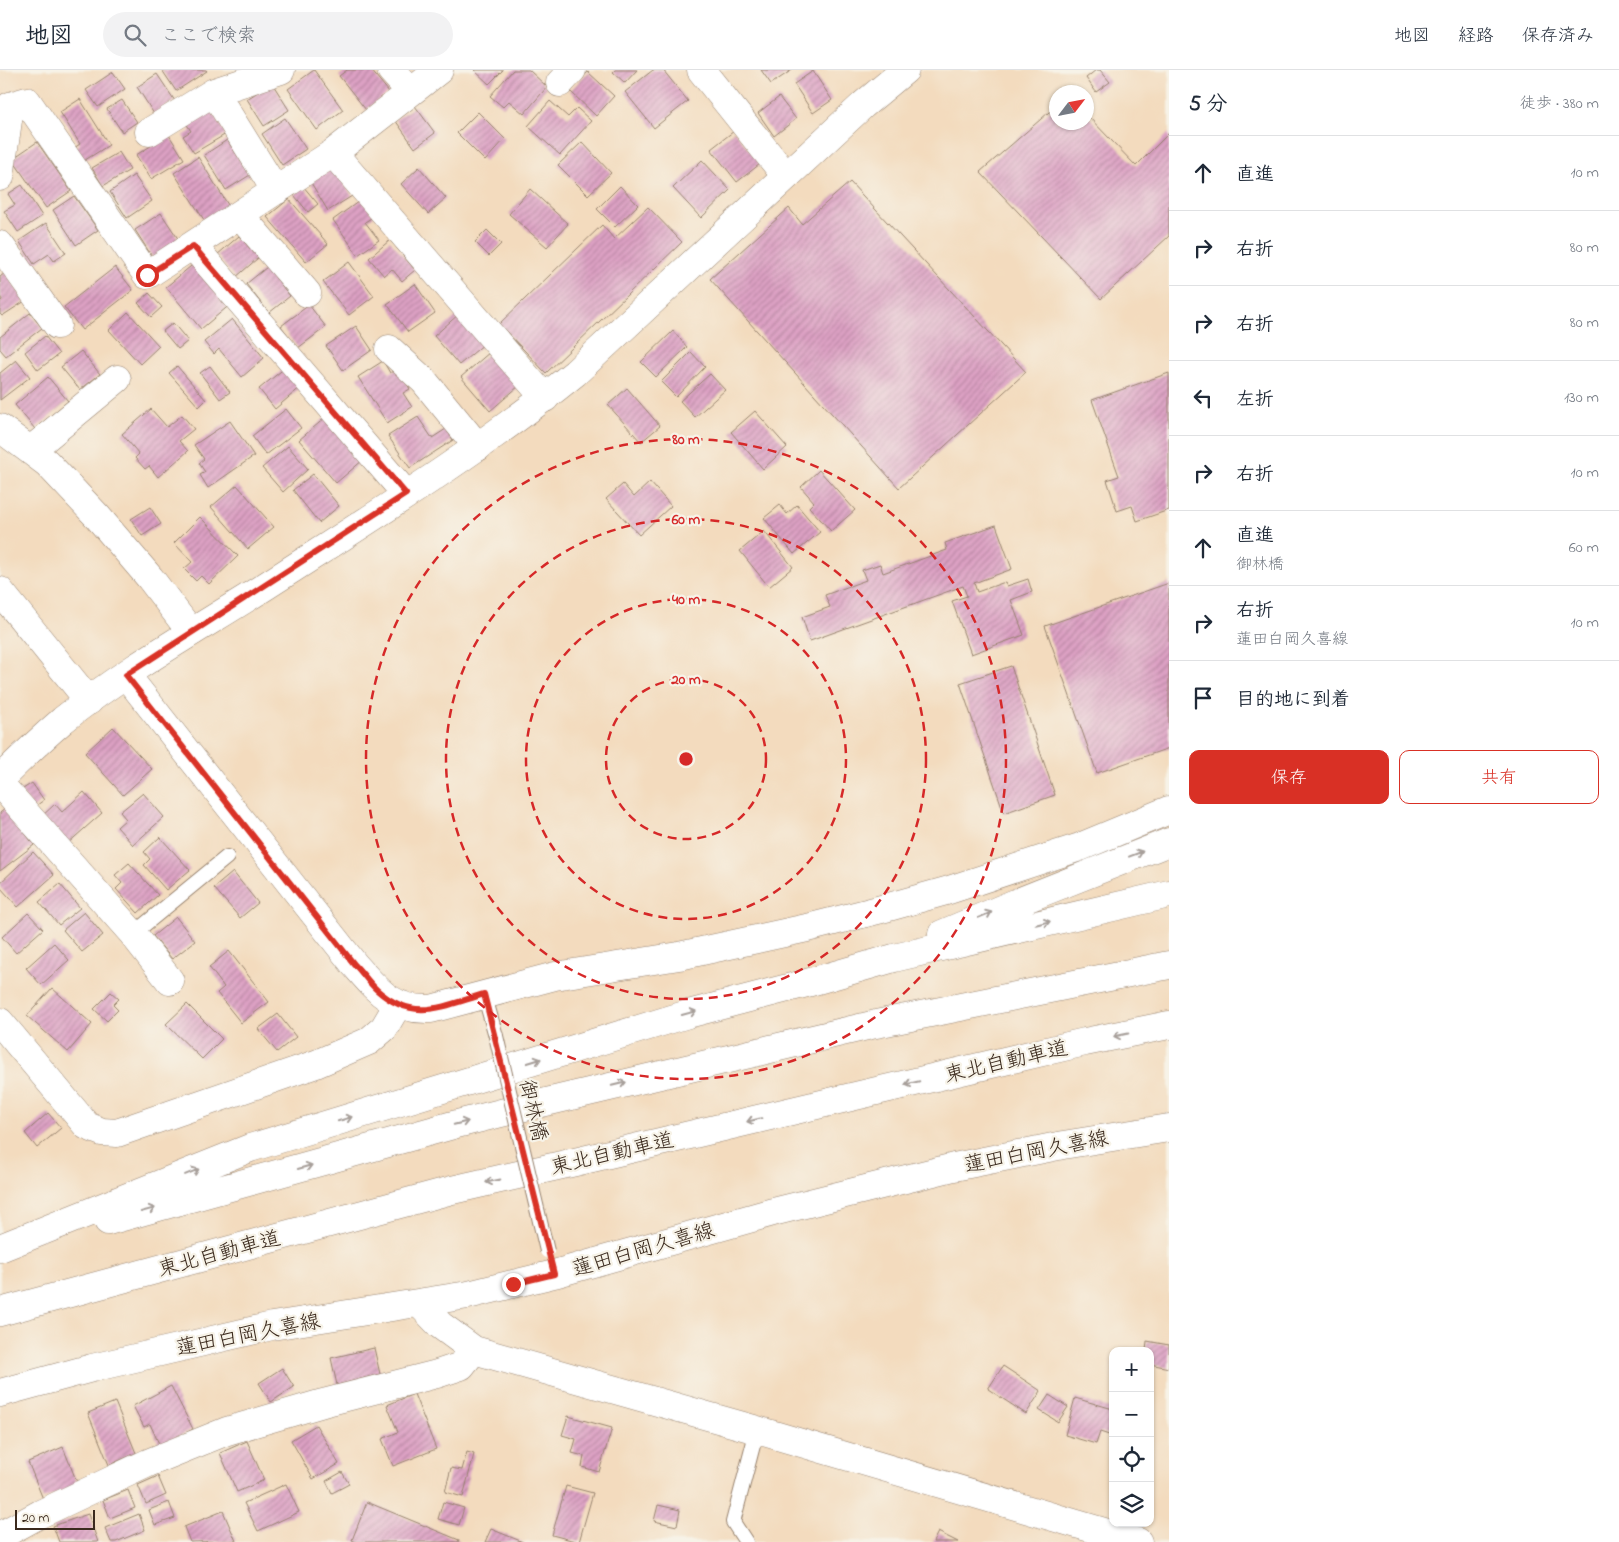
<!DOCTYPE html>
<html lang="ja">
<head>
<meta charset="utf-8">
<style>
	:root { --surface:#fff; --page:#f2f2f3; --text:#1f2937; --muted:#747a83; --line:#e0e1e3; --accent:#d93025 }
	body { margin:0; font-family:"Indie Flower","Klee One",sans-serif; background:var(--page); color:var(--text) }
	.controls { position:absolute; right:15px; bottom:15px; display:grid; overflow:hidden; border-radius:10px; box-shadow:0 1px 4px #0004 }
	.controls button { width:45px; height:45px; display:grid; place-items:center; padding:0; border:0; border-bottom:1px solid var(--line); background:var(--surface); color:var(--text); font:25px sans-serif }
	.compass { position:absolute; left:1049px; top:15px; width:45px; height:45px; border-radius:50%; background:var(--surface); box-shadow:0 1px 4px #0004; rotate:58deg }
	.scale { position:absolute; left:15px; bottom:12px; width:80px; box-sizing:border-box; padding-left:5px; border:2px solid #3b2a1e; border-top:0; font-size:14px; line-height:18px; white-space:nowrap; color:#3b2a1e; -webkit-text-stroke:4px #f7f3e8; paint-order:stroke }
	.stop { position:absolute; width:15px; height:15px; margin:-11px; border:4px solid #d93025; border-radius:50%; background:#fff }
	.stop.end { background:#d93025; border-color:#fff; box-shadow:0 1px 5px #0008 }
	.list { margin:0; padding:0; list-style:none }
	h2 { display:flex; justify-content:space-between; align-items:center; height:65px; margin:0; padding:0 20px; font-size:21px }
	h2 small { font-size:16px; font-weight:400; color:var(--muted) }
	.list li { display:grid; grid-template-columns:32px 1fr auto; gap:15px; align-items:center; box-sizing:border-box; height:75px; padding:0 20px; border-top:1px solid var(--line) }
	.list b { display:block; font-size:19px; white-space:nowrap }
	.list p { margin:0; font-size:16px; white-space:nowrap; color:var(--muted) }
	.list em { font-size:16px; font-style:normal; color:var(--muted) }
	.actions { display:flex; gap:10px; padding:15px 20px }
	.actions a { flex:1; padding:11px 0; border:1px solid var(--accent); border-radius:10px; text-align:center; font-size:18px; color:var(--accent) }
	.actions .main { background:var(--accent); color:#fff }
	.icon { flex:none; width:28px; height:28px; fill:none; stroke:currentColor; stroke-width:2; stroke-linecap:round; stroke-linejoin:round }
	.map { position:relative; flex:none; width:1169px; height:1472px; overflow:hidden }
	header { display:flex; align-items:center; gap:30px; box-sizing:border-box; height:70px; padding:0 25px; background:var(--surface); border-bottom:1px solid var(--line) }
	header strong { font-size:24px }
	nav { display:flex; gap:28px; margin-inline-start:auto; font-size:18px }
	.search { width:350px; height:45px; background:var(--page); display:flex; align-items:center; gap:12px; box-sizing:border-box; padding:0 18px; border-radius:28px; color:var(--muted); font-size:19px }
	main { display:flex }
	aside { flex:1; background:var(--surface) }
	.map>svg:first-child { display:block }
</style>
</head>
<body>
<header>
<strong>地図</strong>
<div class="search"><svg class="icon" aria-label="search" viewBox="0 0 24 24"><circle cx="10" cy="10" r="6"/><path d="M15 15l6 6"/></svg>ここで検索</div>
<nav><a>地図</a><a>経路</a><a>保存済み</a></nav>
</header>
<main>
<div class="map">
<svg width="1169" height="1472" viewBox="0 0 1169 1472">
	<defs>
		<pattern id="building-hatch" width="6" height="6" patternUnits="userSpaceOnUse" patternTransform="scale(1.25)"><rect width="6" height="6" fill="#dda1c4"/><path d="M-1 1l2-2M0 6l6-6M5 7l2-2" fill="none" stroke="#b4839f"/></pattern>
	</defs>
	<rect width="100%" height="100%" fill="#f7f3e8"/>
	<filter id="ink" filterUnits="userSpaceOnUse"><feTurbulence type="fractalNoise" baseFrequency=".02" numOctaves="2"/><feDisplacementMap in="SourceGraphic" scale="10" xChannelSelector="R" yChannelSelector="G"/><feConvolveMatrix kernelMatrix="1 2 1 2 8 2 1 2 1" color-interpolation-filters="sRGB"/></filter>
	<filter id="wash" filterUnits="userSpaceOnUse"><feTurbulence type="fractalNoise" baseFrequency=".0096" numOctaves="4" result="noise"/><feDisplacementMap in="SourceGraphic" scale="20" xChannelSelector="R" yChannelSelector="G"/><feGaussianBlur stdDeviation="1.12" result="paint"/><feColorMatrix in="noise" values="0 0 0 0 0 0 0 0 0 0 0 0 0 0 0 0 0 1.4 0 .05"/><feComposite in="paint" operator="in"/></filter>
	<g filter="url(#wash)">
		<rect width="100%" height="100%" fill="#f3dbbe"/>
		<g id="blocks">
			<path fill="url(#building-hatch)" d="M162,0H206L207,1L176,21Z
				M314,0L343,40L317,60L288,19Z
				M347,0H371L389,22L366,40L339,6Z
				M474,0H503L489,14Z
				M513,0H529L547,17L524,44L509,31L503,37L490,26Z
				M615,0H637L625,13L613,2Z
				M653,0H663L688,31L654,58L625,22Z
				M761,0H792L771,14Z
				M1096,0H1100L1110,12L1096,22L1086,8Z
				M813,1L832,30L813,43L794,14Z
				M113,2L125,19L98,37L86,20Z
				M588,2L614,26L596,46L570,21Z
				M157,4L175,31L154,44L137,17Z
				M272,13L289,40L264,56L247,29Z
				M779,27L796,49L774,66L758,43Z
				M80,29L109,75L82,92L74,78L80,74L60,42Z
				M122,30L137,52L122,62L107,39Z
				M550,31L568,47L577,38L591,51L560,85L528,56Z
				M415,36L435,63L415,78L395,50Z
				M1056,36V52H1086V44L1136,96L1169,63V166L1101,229L980,102Z
				M210,38L226,64L194,83L183,66L191,61L186,53Z
				M478,42L505,69L485,91L457,63Z
				M285,48L306,79L282,95L262,64Z
				M734,61L760,94L737,112L711,79Z
				M169,65L184,89L151,109L136,85Z
				M227,70L250,105L226,120L204,85Z
				M37,72L71,121L46,138L12,89Z
				M582,72L611,103L588,125L558,95Z
				M119,82L130,100L103,116L92,98Z
				M198,87L230,138L206,153L174,103Z
				M702,90L730,120L701,148L673,118Z
				M334,97L352,126L328,141L310,111Z
				M419,97L446,128L428,144L401,114Z
				M134,105L152,131L127,148L110,122Z
				M850,112L1026,302L899,418L710,209L789,138L802,154Z
				M22,115L42,146L18,162L4,141L15,135L8,124Z
				M303,116L318,134L308,142L294,125Z
				M620,116L638,135L615,157L597,139Z
				M530,119L568,154L547,177L509,144Z
				M74,126L98,160L76,175L53,140Z
				M289,129L328,174L306,192L267,147Z
				M362,129L374,146L365,152L379,170L358,185L333,150Z
				M648,137L682,172L546,303L499,254L602,155L614,169Z
				M161,143L179,170L153,188L135,160Z
				M46,153L66,183L54,191L49,184L34,194L19,171Z
				M487,160L501,174L489,186L475,172Z
				M239,166L258,188L235,208L217,185Z
				M390,170L415,200L402,211L392,199L384,206L369,188Z
				M197,191L232,233L201,259L166,217Z
				M349,192L374,226L349,245L323,212Z
				M115,197L133,220L82,260L64,237Z
				M267,197L290,226L269,243L246,214Z
				M6,202L25,231L2,246L0,244V232L2,230L0,226V207Z
				M415,214L435,243L408,262L387,234Z
				M149,223L162,237L151,247L138,233Z
				M309,235L326,257L298,278L281,256Z
				M128,242L159,276L140,294L109,260Z
				M30,243L42,258L6,286L0,279V267Z
				M459,244L484,274L459,295L434,266Z
				M232,249L264,288L242,307L219,279L214,284L204,272Z
				M173,253L188,271L178,279L163,261Z
				M356,256L372,280L343,300L326,276Z
				M673,261L687,277L656,307L641,292Z
				M45,266L59,284L38,300L25,282Z
				M81,281L100,304L80,320L61,297Z
				M490,282L519,316L490,341L461,307Z
				M691,282L705,297L676,327L661,312Z
				M16,290L30,307L0,330V303Z
				M383,291L390,303L397,298L410,319L403,323L412,337L387,353L358,307Z
				M177,296L206,330L199,337L169,303Z
				M210,296L230,322L220,329L200,303Z
				M286,297L302,316L275,339L259,319Z
				M1169,303V440L1137,451L1132,436L1117,441L1107,410L1119,406L1092,330Z
				M710,304L725,320L695,347L680,331Z
				M48,307L68,331L35,359L15,335Z
				M627,318L660,356L641,372L608,335Z
				M151,339L167,357L182,345L194,359L179,371L188,381L158,407L149,396L145,399L135,388L139,384L122,364Z
				M286,339L301,358L266,385L252,366Z
				M755,341L787,377L763,399L731,362Z
				M326,347L363,390L336,413L299,370Z
				M418,347L432,368L446,359L453,370L410,398L388,366Z
				M230,351L254,386L208,418L200,405L205,402L199,393L204,389L194,375Z
				M288,376L308,399L283,422L262,398Z
				M819,400L855,440L831,461L809,437L814,432L801,417Z
				M313,404L339,436L319,453L293,420Z
				M650,412L671,436L639,465L606,429L623,414L634,427Z
				M237,415L274,457L248,479L211,437Z
				M780,435L787,444L797,435L820,462L794,484L764,448Z
				M150,437L161,454L142,466L131,449Z
				M200,447L238,486L209,514L201,506L196,511L184,499L192,492L174,473Z
				M996,455L1012,499L974,513L977,522L1005,512L1007,516L1028,509L1032,522L1011,530L1024,565L971,584L952,531L967,526L963,516L810,571L802,547L830,537L825,525L866,510L862,500L880,494L883,503L947,480L945,473Z
				M764,461L793,497L769,517L740,481Z
				M1169,513V678L1097,703L1045,556Z
				M1011,596L1055,725L1004,743L960,613Z
				M113,657L152,699L123,725L85,683Z
				M32,713L44,730L33,738L20,721Z
				M84,722L102,743L66,775L41,747L55,734L62,742Z
				M143,723L164,747L133,775L117,757L126,749L120,742Z
				M6,738L34,775L0,801V743Z
				M160,767L190,800L166,820L144,795L150,789L144,782Z
				M33,782L54,805L18,837L0,817V813Z
				M129,793L158,825L138,843L116,819L122,813L115,805Z
				M233,802L258,833L240,848L214,818Z
				M60,814L80,838L59,855L39,832Z
				M84,842L103,865L82,882L63,860Z
				M28,843L43,859L16,883L2,867Z
				M176,847L195,871L172,889L153,866Z
				M54,873L69,890L41,915L26,898Z
				M229,881L269,932L241,953L217,923L224,917L209,897Z
				M52,918L92,954L68,982L27,946Z
				M111,922L119,929L113,935L118,940L107,951L94,939Z
				M187,934L222,969L202,989L166,954Z
				M278,944L296,967L277,982L258,959Z
				M48,1043L61,1058L37,1078L25,1063Z
				M1147,1271L1169,1275V1298L1150,1294V1281H1146Z
				M374,1278L380,1304L337,1315L331,1288Z
				M1003,1296L1041,1321L1026,1344L988,1319Z
				M282,1298L294,1317L271,1332L259,1313Z
				M171,1316L193,1359L160,1376L150,1354L144,1357L133,1336Z
				M414,1324L436,1379L393,1396L382,1369L398,1362L387,1335Z
				M1049,1325L1068,1337L1058,1352L1039,1340Z
				M1075,1328L1113,1339L1112,1366L1100,1362L1096,1374L1065,1365Z
				M115,1332L136,1383L109,1395L88,1343Z
				M568,1346L612,1358L599,1402L582,1397L584,1386L572,1383L576,1369L562,1365Z
				M316,1355L339,1394L313,1409L291,1370Z
				M247,1371L264,1410L237,1422L220,1383Z
				M63,1377L78,1415L43,1429L28,1392Z
				M467,1382L474,1384L463,1427L445,1422L451,1398L462,1400Z
				M342,1402L349,1414L332,1423L326,1411Z
				M158,1406L166,1425L146,1434L138,1415Z
				M286,1414L299,1442L258,1461L244,1433Z
				M566,1416L593,1423L579,1472L552,1465Z
				M128,1420L135,1438L110,1448L103,1430Z
				M169,1432L175,1448L155,1455L149,1440Z
				M367,1432L459,1470L458,1472H356L352,1470Z
				M443,1432L464,1438L459,1455L438,1449Z
				M658,1435L680,1440L677,1456L654,1451Z
				M223,1441L236,1471L190,1472L184,1457Z
				M88,1444L98,1472H59L53,1456Z
				M139,1444L145,1460L116,1472H111L105,1458Z
				M491,1459L523,1472H485Z
				M938,1462L958,1472H933Z"/>
		</g>
	</g>
	<g filter="url(#ink)">
		<use href="#blocks" fill-opacity="0" stroke="#97826e" stroke-width="1"/>
		<g fill="none" stroke-linecap="round" stroke-linejoin="round">
			<g stroke="#97826e" stroke-width="16">
				<path id="service" d="M133,864L227,787
					M484,924L496,966
					M746,1472L733,1452L757,1360"/>
			</g>
			<g stroke="#97826e" stroke-width="29">
				<path id="minor" d="M391,0L411,22
					M701,0L786,106
					M560,13L572,0
					M149,62L214,22
					M333,83L545,328
					M0,107L10,36L27,31L147,205L333,83L439,0
					M276,121L214,22L281,0
					M240,145L307,223
					M0,175L57,255
					M193,176L406,424
					M389,279L424,311L478,377
					M0,358L47,393L97,446L150,508L191,562
					M31,380L117,309
					M0,521L89,631
					M0,714L133,864L170,911
					M0,952L87,1056L102,1062L117,1063L316,994L369,971L384,958L398,934
					M0,1466L40,1444L148,1393L227,1361L323,1333L437,1304L461,1296L474,1280"/>
			</g>
			<g stroke="#97826e" stroke-width="29">
				<path id="tertiary" d="M126,605L354,894C377,920 392,941 431,939L555,906L679,886L807,858L878,840L946,821L1080,777L1169,740
					M0,709C20,689 41,669 63,650C125,600 195,561 261,519C368,450 477,383 575,303L863,35L905,0
					M420,1234L440,1255L474,1280L757,1360L1138,1472"/>
			</g>
			<g stroke="#97826e" stroke-width="29">
				<path id="secondary" d="M0,1323L92,1298L272,1256L468,1225L554,1204L773,1142L954,1097L1063,1075L1169,1058"/>
			</g>
			<g stroke="#97826e" stroke-width="29">
				<path id="motorway" d="M942,864L1013,834L1169,772
					M108,1151L453,1055L525,1037L876,954L1169,895
					M0,1178L250,1078L688,944L807,913L894,888L1169,824
					M0,1242L452,1120L575,1092L1085,972L1169,955"/>
			</g>
			<use href="#service" stroke="#fff" stroke-width="14"/>
			<use href="#minor" stroke="#fff" stroke-width="28"/>
			<use href="#tertiary" stroke="#fff" stroke-width="28"/>
			<use href="#secondary" stroke="#fff" stroke-width="28"/>
			<use href="#motorway" stroke="#fff" stroke-width="28"/>
			<g stroke="#97826e" stroke-width="16" stroke-linecap="butt">
				<path id="service-bridge" d="M496,966L547,1181"/>
			</g>
			<use href="#service-bridge" stroke="#fff" stroke-width="14"/>
		</g>
		<defs><path id="oneway-shaft" d="M-6 0H5M1.5-3L5.5 0L1.5 3" fill="none" stroke-width="1.6" stroke-linecap="round" stroke-linejoin="round" transform="scale(1.25)"/></defs>
		<g stroke="#a79f9a">
			<use href="#oneway-shaft" transform="translate(1136 784) rotate(-21)"/>
			<use href="#oneway-shaft" transform="translate(985 845) rotate(-23)"/>
			<use href="#oneway-shaft" transform="translate(1043 853) rotate(-13)"/>
			<use href="#oneway-shaft" transform="translate(689 943) rotate(-15)"/>
			<use href="#oneway-shaft" transform="translate(1121 965) rotate(168)"/>
			<use href="#oneway-shaft" transform="translate(534 991) rotate(-17)"/>
			<use href="#oneway-shaft" transform="translate(912 1013) rotate(167)"/>
			<use href="#oneway-shaft" transform="translate(619 1014) rotate(-14)"/>
			<use href="#oneway-shaft" transform="translate(345 1049) rotate(-17)"/>
			<use href="#oneway-shaft" transform="translate(754 1050) rotate(167)"/>
			<use href="#oneway-shaft" transform="translate(461 1053) rotate(-14)"/>
			<use href="#oneway-shaft" transform="translate(305 1097) rotate(-16)"/>
			<use href="#oneway-shaft" transform="translate(192 1102) rotate(-22)"/>
			<use href="#oneway-shaft" transform="translate(493 1111) rotate(168)"/>
			<use href="#oneway-shaft" transform="translate(148 1140) rotate(-15)"/>
		</g>
	</g>
	<g fill="none" stroke-linecap="round" stroke-linejoin="round" filter="url(#ink)">
		<path stroke="#d93025" stroke-width="6" d="M147,205L193,176L406,424L126,605L354,894C362,902 369,913 377,920C414,953 443,936 484,924L554,1204L513,1214"/>
	</g>
	<g fill="none" stroke="#d62828" stroke-width="2.5" stroke-dasharray="9 6">
		<circle cx="686" cy="689" r="80"/>
		<circle cx="686" cy="689" r="160"/>
		<circle cx="686" cy="689" r="240"/>
		<circle cx="686" cy="689" r="320"/>
	</g>
	<g text-anchor="middle" stroke-width="4.5" stroke-linejoin="round" paint-order="stroke">
		<g font-size="21" fill="#3b2a1e" stroke="#f7f3e8">
			<text transform="translate(1006 991) rotate(-13)" y="7">東北自動車道</text>
			<text transform="translate(534 1040) rotate(77)" y="7">御林橋</text>
			<text transform="translate(1036 1081) rotate(-11)" y="7">蓮田白岡久喜線</text>
			<text transform="translate(612 1083) rotate(-13)" y="7">東北自動車道</text>
			<text transform="translate(643 1179) rotate(-16)" y="7">蓮田白岡久喜線</text>
			<text transform="translate(219 1183) rotate(-15)" y="7">東北自動車道</text>
			<text transform="translate(248 1264) rotate(-11)" y="7">蓮田白岡久喜線</text>
		</g>
	</g>
	<circle cx="686" cy="689" r="8" fill="#d62828" stroke="#f7f3e8" stroke-width="2.5"/>
	<g font-size="15" text-anchor="middle" font-weight="bold" fill="#d62828" stroke="#f7f3e8" stroke-width="4.5" stroke-linejoin="round" paint-order="stroke">
		<text x="686" y="374">80 m</text>
		<text x="686" y="454">60 m</text>
		<text x="686" y="534">40 m</text>
		<text x="686" y="614">20 m</text>
	</g>
</svg>
<div class="controls">
<button>+</button>
<button>−</button>
<button><svg class="icon" aria-label="locate" viewBox="0 0 24 24"><circle cx="12" cy="12" r="6"/><path d="M12 2v4M12 18v4M2 12h4M18 12h4"/></svg></button>
<button><svg class="icon" aria-label="layers" viewBox="0 0 24 24"><path d="M12 4l9 5-9 5-9-5zM3 14l9 5 9-5"/></svg></button>
</div>
<svg class="compass" viewBox="-18 -18 36 36"><path d="M0-13l5 13h-10z" fill="#e53935"/><path d="M0 13l5-13h-10z" fill="#747a83"/></svg>
<div class="scale">20 m</div>
<div class="stop" style="left:147px;top:205px"></div>
<div class="stop end" style="left:513px;top:1214px"></div>
</div>
<aside>
<h2>5 分<small>徒歩 · 380 m</small></h2>
<ul class="list">
<li><svg class="icon" aria-label="ahead" viewBox="0 0 24 24"><path d="M12 20V5M6 11l6-6 6 6"/></svg><div><b>直進</b></div><em>10 m</em></li>
<li><svg class="icon" aria-label="right" viewBox="0 0 24 24"><path d="M7 20v-9h11M14 6l5 5-5 5"/></svg><div><b>右折</b></div><em>80 m</em></li>
<li><svg class="icon" aria-label="right" viewBox="0 0 24 24"><path d="M7 20v-9h11M14 6l5 5-5 5"/></svg><div><b>右折</b></div><em>80 m</em></li>
<li><svg class="icon" aria-label="left" viewBox="0 0 24 24"><path d="M17 20v-9H6M10 6l-5 5 5 5"/></svg><div><b>左折</b></div><em>130 m</em></li>
<li><svg class="icon" aria-label="right" viewBox="0 0 24 24"><path d="M7 20v-9h11M14 6l5 5-5 5"/></svg><div><b>右折</b></div><em>10 m</em></li>
<li><svg class="icon" aria-label="ahead" viewBox="0 0 24 24"><path d="M12 20V5M6 11l6-6 6 6"/></svg><div><b>直進</b><p>御林橋</p></div><em>60 m</em></li>
<li><svg class="icon" aria-label="right" viewBox="0 0 24 24"><path d="M7 20v-9h11M14 6l5 5-5 5"/></svg><div><b>右折</b><p>蓮田白岡久喜線</p></div><em>10 m</em></li>
<li><svg class="icon" aria-label="arrive" viewBox="0 0 24 24"><path d="M6 21V4h12l-3 4 3 4H6"/></svg><div><b>目的地に到着</b></div></li>
</ul>
<div class="actions"><a class="main">保存</a><a>共有</a></div>
</aside>
</main>
</body>
</html>
